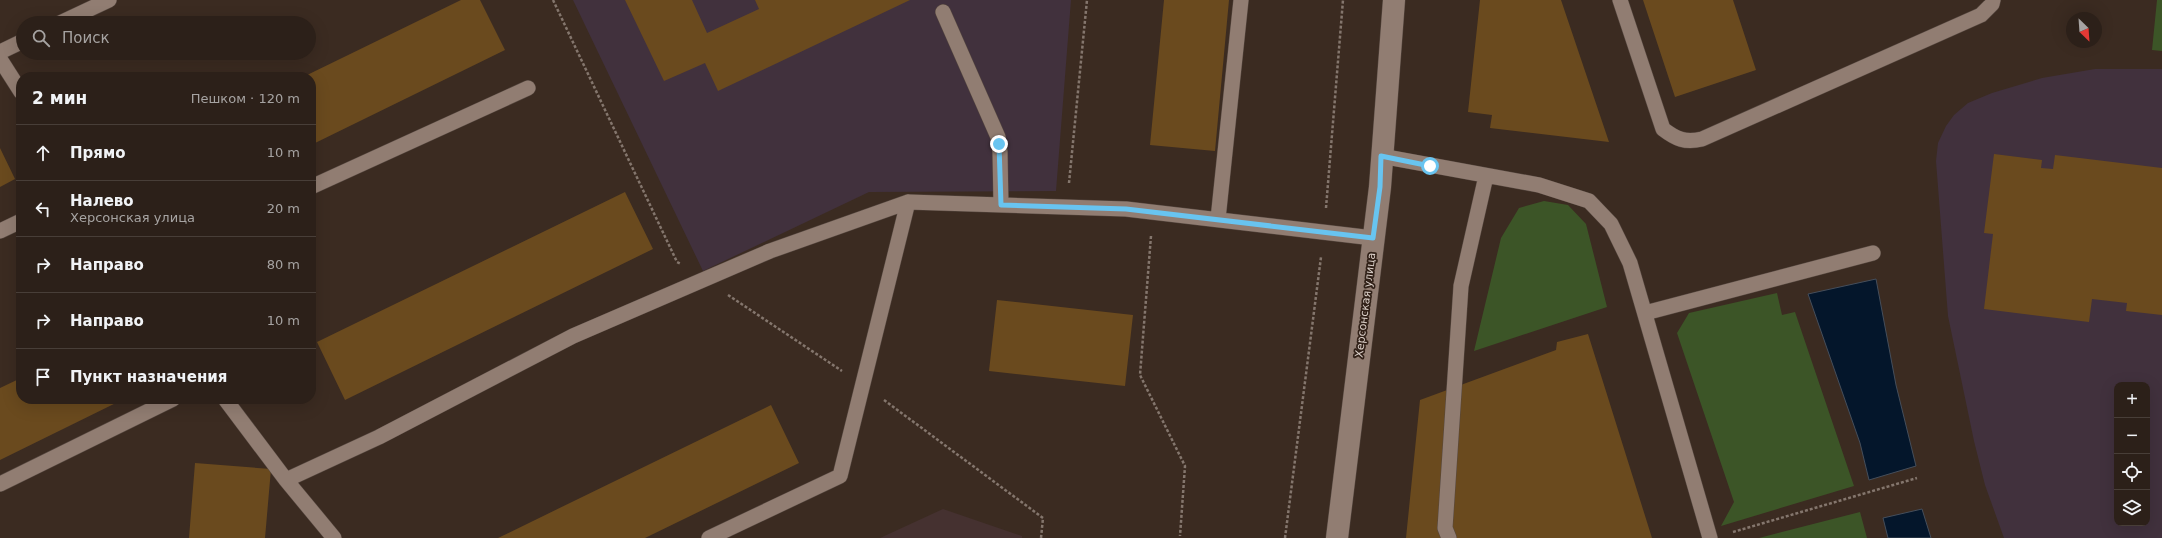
<!DOCTYPE html>
<html lang="ru">
<head>
<meta charset="utf-8">
<style>
	:root { --surface:#2c2019; --page:#382d26; --text:#f1f3f6; --muted:#a6a3a2; --line:#483e38 }
	body { margin:0; font-family:"DejaVu Sans",sans-serif; background:var(--page); color:var(--text) }
	.controls { position:absolute; right:12px; bottom:12px; display:grid; overflow:hidden; border-radius:8px; box-shadow:0 4px 16px #0002 }
	.controls button { width:36px; height:36px; display:grid; place-items:center; padding:0; border:0; border-bottom:1px solid var(--line); background:var(--surface); color:var(--text); font:20px sans-serif }
	.compass { position:absolute; left:2066px; top:12px; width:36px; height:36px; border-radius:50%; background:var(--surface); box-shadow:0 4px 16px #0002; rotate:155deg }
	.stop { position:absolute; width:12px; height:12px; margin:-9px; border:3px solid #68c4f0; border-radius:50%; background:#fff }
	.stop.end { background:#68c4f0; border-color:#fff; box-shadow:0 1px 4px #0008 }
	.list { margin:0; padding:0; list-style:none }
	h2 { display:flex; justify-content:space-between; align-items:center; height:52px; margin:0; padding:0 16px; font-size:17px }
	h2 small { font-size:13px; font-weight:400; color:var(--muted) }
	.list li { display:grid; grid-template-columns:26px 1fr auto; gap:12px; align-items:center; box-sizing:border-box; height:56px; padding:0 16px; border-top:1px solid var(--line) }
	.list b { display:block; font-size:15px; white-space:nowrap }
	.list p { margin:0; font-size:13px; white-space:nowrap; color:var(--muted) }
	.list em { font-size:13px; font-style:normal; color:var(--muted) }
	.icon { flex:none; width:22px; height:22px; fill:none; stroke:currentColor; stroke-width:2; stroke-linecap:round; stroke-linejoin:round }
	.map { position:relative; flex:none; width:2162px; height:538px; overflow:hidden }
	.search { position:absolute; background:var(--surface); box-shadow:0 4px 16px #0002; left:16px; top:16px; width:300px; height:44px; display:flex; align-items:center; gap:10px; box-sizing:border-box; padding:0 14px; border-radius:22px; color:var(--muted); font-size:15px }
	.panel { position:absolute; background:var(--surface); box-shadow:0 4px 16px #0002; left:16px; top:72px; width:300px; height:332px; border-radius:16px }
	.map>svg:first-child { display:block }
</style>
</head>
<body>
<div class="map">
<svg width="2162" height="538" viewBox="0 0 2162 538">
	<rect width="100%" height="100%" fill="#3b2b21"/>
	<path fill="#41313d" fill-rule="evenodd" d="M573,0H1071L1056,191L869,192L703,271Z
		M2095,69H2162V538H2004L1985,485L1974,441L1948,316L1936,161L1938,143L1946,126L1954,115L1968,103L1992,93L2042,78ZM2117,385H2147V523H2117Z"/>
	<path fill="#453130" d="M943,509L1022,536V538H880Z"/>
	<path fill="#3c5527" d="M2157,0H2162V51L2152,50Z
		M1544,201L1568,205L1586,224L1607,307L1474,351L1501,238L1519,208Z
		M1777,293L1782,315L1795,312L1854,486L1721,526L1734,502L1677,333L1689,313Z
		M1860,512L1867,538H1759Z"/>
	<path fill="#04162b" stroke="#454e5b" d="M1876,279L1896,385L1916,466L1869,480L1860,443L1808,294Z
		M1922,509L1931,538H1888L1883,518Z"/>
	<path fill="#6a4a1e" d="M461,0H480L505,50L311,145V77H303Z
		M625,0H692L707,33L759,9L755,0H910L718,91L705,63L664,81Z
		M1164,0H1229L1215,151L1150,145Z
		M1480,0H1561L1609,142L1490,128L1492,115L1468,112Z
		M1643,0H1733L1756,70L1675,97Z
		M0,148L15,179L0,187Z
		M1994,154L2042,160L2041,168L2053,169L2055,155L2162,168V315L2126,311L2127,303L2092,299L2089,322L1984,309L1993,234L1984,233Z
		M625,192L653,249L345,400L317,342Z
		M997,300L1133,315L1125,386L989,371Z
		M1588,334L1652,538H1406L1420,400L1556,350L1557,342Z
		M21,378V399H124L0,460V388Z
		M771,405L799,463L645,538H498Z
		M195,463L271,469L265,538H189Z"/>
	<g fill="none" stroke-linecap="round" stroke-linejoin="round">
		<g stroke="#564840" stroke-width="16">
			<path id="service" d="M1620,0L1663,129C1676,139 1685,143 1702,139L1981,15L1992,4L1993,0
				M943,12L998,137L1000,152L1001,205
				M60,23L109,0
				M0,52L23,41
				M0,59L21,92
				M1381,156L1539,185L1589,201L1611,224L1630,263L1710,538
				M311,187L528,88
				M1218,219L1241,0
				M0,231L21,221
				M1645,313L1873,253
				M225,399L286,480L379,437L573,336L770,251L908,202L1126,209L1373,238
				M286,480L334,538
				M0,484L173,399
				M709,538L840,476L908,202
				M1449,538L1445,528L1461,286L1486,176"/>
		</g>
		<g stroke="#564840" stroke-width="23">
			<path id="tertiary" d="M1337,538L1380,187L1394,0"/>
		</g>
		<path stroke="#84766d" stroke-width="2.5" stroke-dasharray="3 2" stroke-linecap="butt" d="M553,0L677,262L681,264
			M1069,183L1087,0
			M1326,208L1343,0
			M1151,236L1140,375L1185,466L1180,536
			M728,295L842,371
			M884,400L1043,518L1041,538
			M1733,532L1917,478
			M1285,538L1321,257"/>
		<use href="#service" stroke="#917d72" stroke-width="15"/>
		<use href="#tertiary" stroke="#917d72" stroke-width="22"/>
	</g>
	<g fill="none" stroke-linecap="round" stroke-linejoin="round">
		<path stroke="#68c4f0" stroke-width="5" d="M999,144L1001,205L1126,209L1373,238L1380,187L1381,156L1430,166"/>
	</g>
	<g text-anchor="middle" stroke-width="3.5" stroke-linejoin="round" paint-order="stroke">
		<g font-size="11" fill="#ddd2cb" stroke="#312118">
			<text transform="translate(1365 305) rotate(-83)" y="4">Херсонская улица</text>
		</g>
	</g>
</svg>
<div class="controls">
<button>+</button>
<button>−</button>
<button><svg class="icon" aria-label="locate" viewBox="0 0 24 24"><circle cx="12" cy="12" r="6"/><path d="M12 2v4M12 18v4M2 12h4M18 12h4"/></svg></button>
<button><svg class="icon" aria-label="layers" viewBox="0 0 24 24"><path d="M12 4l9 5-9 5-9-5zM3 14l9 5 9-5"/></svg></button>
</div>
<svg class="compass" viewBox="-18 -18 36 36"><path d="M0-13l5 13h-10z" fill="#e53935"/><path d="M0 13l5-13h-10z" fill="#a6a3a2"/></svg>
<div class="stop" style="left:1430px;top:166px"></div>
<div class="stop end" style="left:999px;top:144px"></div>
<div class="search"><svg class="icon" aria-label="search" viewBox="0 0 24 24"><circle cx="10" cy="10" r="6"/><path d="M15 15l6 6"/></svg>Поиск</div>
<section class="panel">
<h2>2 мин<small>Пешком · 120 m</small></h2>
<ul class="list">
<li><svg class="icon" aria-label="ahead" viewBox="0 0 24 24"><path d="M12 20V5M6 11l6-6 6 6"/></svg><div><b>Прямо</b></div><em>10 m</em></li>
<li><svg class="icon" aria-label="left" viewBox="0 0 24 24"><path d="M17 20v-9H6M10 6l-5 5 5 5"/></svg><div><b>Налево</b><p>Херсонская улица</p></div><em>20 m</em></li>
<li><svg class="icon" aria-label="right" viewBox="0 0 24 24"><path d="M7 20v-9h11M14 6l5 5-5 5"/></svg><div><b>Направо</b></div><em>80 m</em></li>
<li><svg class="icon" aria-label="right" viewBox="0 0 24 24"><path d="M7 20v-9h11M14 6l5 5-5 5"/></svg><div><b>Направо</b></div><em>10 m</em></li>
<li><svg class="icon" aria-label="arrive" viewBox="0 0 24 24"><path d="M6 21V4h12l-3 4 3 4H6"/></svg><div><b>Пункт назначения</b></div></li>
</ul>
</section>
</div>
</body>
</html>
